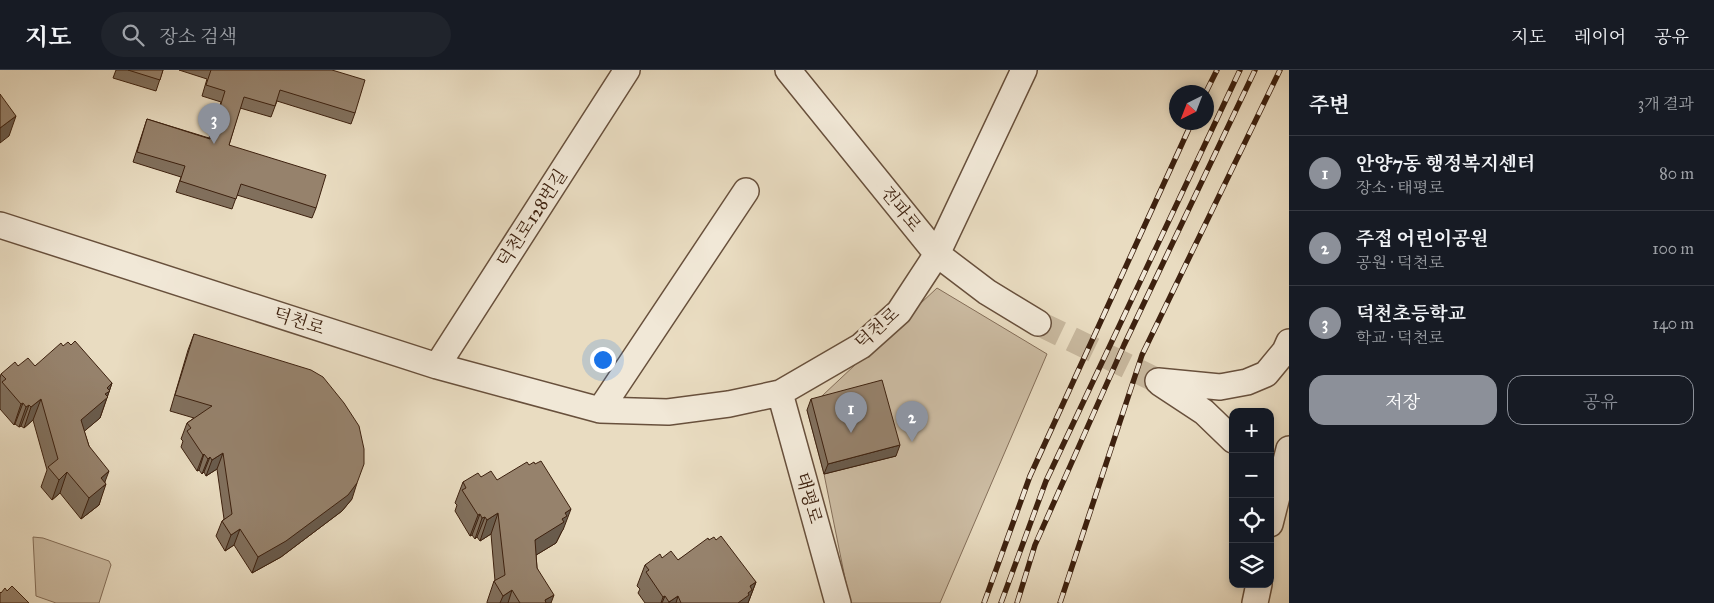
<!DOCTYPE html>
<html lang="ko">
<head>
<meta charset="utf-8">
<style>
	:root { --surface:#171b24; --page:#20242c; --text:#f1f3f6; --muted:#9ea1a6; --line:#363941; --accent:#8c9099 }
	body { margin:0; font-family:"IM FELL Great Primer","Noto Serif KR",serif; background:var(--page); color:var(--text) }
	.controls { position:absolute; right:15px; bottom:15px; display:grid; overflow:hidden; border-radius:10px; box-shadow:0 2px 8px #0003 }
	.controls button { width:45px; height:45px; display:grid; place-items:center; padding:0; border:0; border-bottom:1px solid var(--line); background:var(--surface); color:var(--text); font:25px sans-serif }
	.compass { position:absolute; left:1169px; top:15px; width:45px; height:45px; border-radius:50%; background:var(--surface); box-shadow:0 2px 8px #0003; rotate:222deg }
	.you { position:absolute; left:602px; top:289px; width:18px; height:18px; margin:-12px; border:4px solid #fff; border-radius:50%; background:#1a73e8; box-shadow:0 0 0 8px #1a73e833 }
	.badge { display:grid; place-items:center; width:32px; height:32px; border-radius:50%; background:var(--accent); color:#fff; font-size:16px; font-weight:700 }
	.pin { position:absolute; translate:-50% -41px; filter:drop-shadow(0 1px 2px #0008) }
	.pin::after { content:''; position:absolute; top:26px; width:18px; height:15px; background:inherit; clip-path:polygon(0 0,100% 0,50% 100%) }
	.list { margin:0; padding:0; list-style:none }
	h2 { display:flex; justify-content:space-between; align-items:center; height:65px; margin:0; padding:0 20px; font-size:21px }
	h2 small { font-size:16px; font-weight:400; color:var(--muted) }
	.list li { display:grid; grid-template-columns:32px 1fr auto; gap:15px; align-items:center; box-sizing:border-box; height:75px; padding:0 20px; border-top:1px solid var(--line) }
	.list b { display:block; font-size:19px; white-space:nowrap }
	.list p { margin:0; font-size:16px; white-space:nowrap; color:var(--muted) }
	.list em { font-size:16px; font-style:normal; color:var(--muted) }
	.actions { display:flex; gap:10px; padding:15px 20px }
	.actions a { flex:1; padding:11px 0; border:1px solid var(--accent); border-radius:15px; text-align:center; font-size:18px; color:var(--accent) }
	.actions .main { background:var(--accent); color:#fff }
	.icon { flex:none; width:28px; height:28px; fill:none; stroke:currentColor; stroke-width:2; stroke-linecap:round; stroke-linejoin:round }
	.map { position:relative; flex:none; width:1289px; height:533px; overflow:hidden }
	header { display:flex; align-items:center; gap:30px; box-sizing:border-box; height:70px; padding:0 25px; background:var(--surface); border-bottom:1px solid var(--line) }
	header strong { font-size:24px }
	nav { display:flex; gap:28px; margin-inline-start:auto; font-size:18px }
	.search { width:350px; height:45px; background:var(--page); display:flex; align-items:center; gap:12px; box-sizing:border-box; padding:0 18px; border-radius:28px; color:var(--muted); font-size:19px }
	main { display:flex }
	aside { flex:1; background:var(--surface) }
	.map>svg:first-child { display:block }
</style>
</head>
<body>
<header>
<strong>지도</strong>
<div class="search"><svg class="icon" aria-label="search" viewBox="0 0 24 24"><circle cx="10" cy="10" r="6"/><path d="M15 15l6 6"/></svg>장소 검색</div>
<nav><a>지도</a><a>레이어</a><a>공유</a></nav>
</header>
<main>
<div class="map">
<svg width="1289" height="533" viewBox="0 0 1289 533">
	<rect width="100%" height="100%" fill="#e9dcc1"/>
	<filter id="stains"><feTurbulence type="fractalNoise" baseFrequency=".004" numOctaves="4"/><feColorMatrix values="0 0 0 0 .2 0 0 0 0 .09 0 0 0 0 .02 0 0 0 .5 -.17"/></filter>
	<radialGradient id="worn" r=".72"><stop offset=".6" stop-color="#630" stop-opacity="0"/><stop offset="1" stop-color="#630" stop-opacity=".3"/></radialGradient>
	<path fill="#ccbca3" stroke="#846e59" d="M937,218L1047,284L940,533H850L824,404L807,340Z
		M33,467L43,468L109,491L111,495L99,533H56L36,526Z"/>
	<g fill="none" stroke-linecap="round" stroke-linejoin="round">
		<path stroke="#c7b79d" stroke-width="25" stroke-dasharray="25 12" stroke-linecap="butt" d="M1038,253L1158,311"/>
		<g stroke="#68503c" stroke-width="28">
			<path id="minor" d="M788,0L937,184L987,222L1038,253
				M0,155L437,296L600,340L668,342L729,334L780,323L861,276L899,242L937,184L1024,0
				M437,296L627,0
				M1158,311L1220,317L1247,312L1266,304L1285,281L1289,272
				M1160,313L1204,342L1233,370
				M780,323L838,533
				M600,340L746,121
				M1270,454L1289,379
				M1255,533L1259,514"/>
		</g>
		<use href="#minor" stroke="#f1e8d7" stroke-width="25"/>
		<g stroke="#3d210f" stroke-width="5.5">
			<path id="rail" d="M1206,22L1217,0
				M984,533L1030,406L1192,52
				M1001,533L1046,411L1240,0
				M1017,533L1035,475L1124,275L1255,0
				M1060,533L1142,285L1280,0"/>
		</g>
		<use href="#rail" stroke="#f1e8d7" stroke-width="4" stroke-dasharray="11" stroke-linecap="butt"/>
	</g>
	<path fill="#81705d" stroke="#3d210f" d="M116,0H163L156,21L113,8Z
		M179,0H332L355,43L351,54L277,31L271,47L240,38L229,75L316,138L312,148L237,125L232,139L176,122L181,107L133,92L147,49L209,68L221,32L202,26L207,9Z
		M194,264L352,429L342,441L281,487L252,503L234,475L225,481L216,466L222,451L224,449L217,399L206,406L204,402L202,404L199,400L197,401L181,377L183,371L181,369L187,353L194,348L170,341L188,280Z
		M63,276L112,313L100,348L84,361L89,376L105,412L99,435L81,449L60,423L52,430L41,417L47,400L33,350L24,358L21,356L19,357L15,354L14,355L0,339V308L1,304L18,296H35Z
		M811,329L896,386L824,404L807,340Z
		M481,407L497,410L563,460L562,461L556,473L536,485L537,498L551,533H487V532L494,511H495L491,464L480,471L477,467L475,469L472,465L470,466L455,441L457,435L455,433L463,412Z
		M709,470H716L756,512L748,533H645L638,523L640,519L637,516L645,495L662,488L678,490Z"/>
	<path fill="#695b4c" stroke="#3d210f" d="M16,46L9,66L0,73V58Z
		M112,313L100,348L74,370L81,350L107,318Z
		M41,329L33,350L24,358L31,337Z
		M23,333L15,354L14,355L21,334Z
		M29,335L21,356L19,357L26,337Z
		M900,375L896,386L824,404L828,394Z
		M223,383L217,399L206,406L212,390Z
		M204,384L199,400L197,401L203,385Z
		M210,387L204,402L202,404L208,389Z
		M109,401L103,417L106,414L99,435L81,449L89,428L101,408Z
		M67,402L60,423L52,430L59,410Z
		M357,413L352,429L342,441L281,487L252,503L258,487Z
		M571,439L563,460L562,461L556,473L528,490L535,470L562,449L565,443Z
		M498,443L491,464L480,471L487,450Z
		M480,444L472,465L470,466L478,445Z
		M485,447L477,467L475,469L482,448Z
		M240,459L234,475L225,481L231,465Z
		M756,512L748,533H738L750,516Z
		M512,520L508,533H500L503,526Z
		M554,525L551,533H544L545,530Z
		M665,526L662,533H661L663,527Z
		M678,526L676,533H669V532Z"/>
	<path fill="#96826c" stroke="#3d210f" d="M128,0H163L160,10Z
		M211,0H332L365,10L355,43L280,20L275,36L244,27L229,75L326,105L316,138L241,114L236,129L180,111L185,96L137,82L147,49L210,69L225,21L206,15Z
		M0,24L16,46L0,58Z
		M194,264L311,300L323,307L344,333L359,356L364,379V394L357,413L348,425L286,471L258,487L240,459L231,465L222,451L232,444L223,383L212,390L210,387L208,389L204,384L203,385L187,361L191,358L187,353L212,336L175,325Z
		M75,271L112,313L107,318L110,321L105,324L108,327L81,350L89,376L109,401L101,408L106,414L89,428L67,402L59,410L48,397L58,389L41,329L31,337L29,335L26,337L23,333L21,334L2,312L6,309L1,304L15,292L18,296L28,288L35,296L61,273L63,276L68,272L71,275Z
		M882,310L900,375L828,394L811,329Z
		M541,391L571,439L565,443L567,446L562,449L564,452L535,470L537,498L554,525L545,530L546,533H520L512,520L503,526L494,511L505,505L498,443L487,450L485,447L482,448L480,444L478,445L462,420L466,418L463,412L478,403L481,407L491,401L497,410L527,392L529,395L534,392L535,394Z
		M721,466L756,512L750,516L752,520L748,523L749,525L738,533H681L678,526L669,532L665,526L663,527L646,502L649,500L645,495L660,484L662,488L671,481L678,490L708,468L709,470L714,467L716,470Z
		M12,516L29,533H0V522L1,523L5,518L7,521Z"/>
	<g text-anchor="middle" stroke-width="4.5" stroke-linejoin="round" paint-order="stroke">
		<g font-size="18" fill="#3d210f" stroke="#f1e8d7">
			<text transform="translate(901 139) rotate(51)" y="6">전파로</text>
			<text transform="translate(532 148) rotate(-57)" y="6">덕천로128번길</text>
			<text transform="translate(299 251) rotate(18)" y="6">덕천로</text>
			<text transform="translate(877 258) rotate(-42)" y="6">덕천로</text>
			<text transform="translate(809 428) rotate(74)" y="6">태평로</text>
		</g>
	</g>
	<rect width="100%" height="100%" filter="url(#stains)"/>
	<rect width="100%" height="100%" fill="url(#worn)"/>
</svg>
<div class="controls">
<button>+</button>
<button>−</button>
<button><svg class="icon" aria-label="locate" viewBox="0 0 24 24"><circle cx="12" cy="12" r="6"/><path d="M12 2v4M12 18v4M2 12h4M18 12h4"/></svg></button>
<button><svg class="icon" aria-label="layers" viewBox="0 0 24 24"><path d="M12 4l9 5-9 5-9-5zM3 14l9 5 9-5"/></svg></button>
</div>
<svg class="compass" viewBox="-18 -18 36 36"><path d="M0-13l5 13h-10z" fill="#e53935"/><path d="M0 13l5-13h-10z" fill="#9ea1a6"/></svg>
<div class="you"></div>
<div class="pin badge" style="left:851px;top:363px">1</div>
<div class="pin badge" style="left:912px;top:372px">2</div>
<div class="pin badge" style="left:214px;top:74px">3</div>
</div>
<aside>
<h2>주변<small>3개 결과</small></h2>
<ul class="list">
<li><span class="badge">1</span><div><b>안양7동 행정복지센터</b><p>장소 · 태평로</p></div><em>80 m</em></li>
<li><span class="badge">2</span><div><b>주접 어린이공원</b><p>공원 · 덕천로</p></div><em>100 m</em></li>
<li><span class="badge">3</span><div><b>덕천초등학교</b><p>학교 · 덕천로</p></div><em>140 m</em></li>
</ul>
<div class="actions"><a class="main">저장</a><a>공유</a></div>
</aside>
</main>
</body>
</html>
